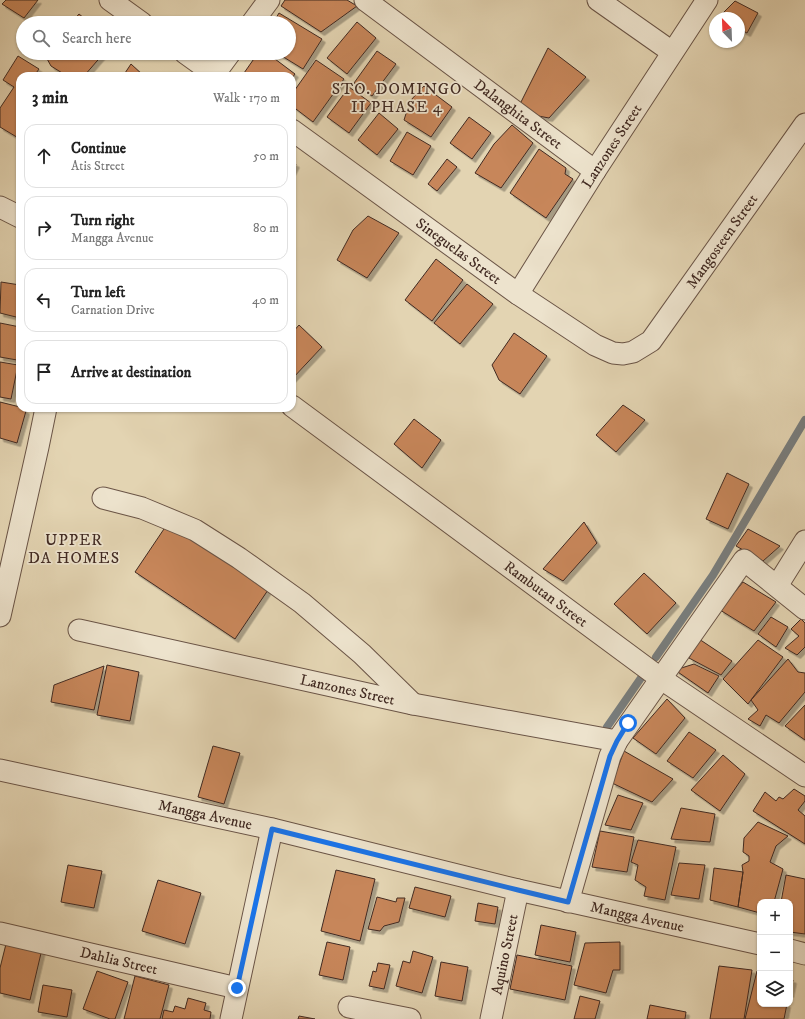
<!DOCTYPE html>
<html lang="en">
<head>
<meta charset="utf-8">
<style>
	:root { --surface:#fff; --page:#f2f2f2; --text:#222; --muted:#767676; --line:#e0e0e0 }
	body { margin:0; font-family:"IM FELL DW Pica",serif; background:var(--page); color:var(--text) }
	.controls { position:absolute; right:12px; bottom:12px; display:grid; overflow:hidden; border-radius:8px; box-shadow:0 1px 3px #0004 }
	.controls button { width:36px; height:36px; display:grid; place-items:center; padding:0; border:0; border-bottom:1px solid var(--line); background:var(--surface); color:var(--text); font:20px sans-serif }
	.compass { position:absolute; left:709px; top:12px; width:36px; height:36px; border-radius:50%; background:var(--surface); box-shadow:0 1px 3px #0004; rotate:337deg }
	.stop { position:absolute; width:12px; height:12px; margin:-9px; border:3px solid #1a73e8; border-radius:50%; background:#fff }
	.stop.end { background:#1a73e8; border-color:#fff; box-shadow:0 1px 4px #0008 }
	.list { margin:0; padding:0; list-style:none }
	h2 { display:flex; justify-content:space-between; align-items:center; height:52px; margin:0; padding:0 16px; font-size:17px }
	h2 small { font-size:13px; font-weight:400; color:var(--muted) }
	.list li { display:grid; grid-template-columns:26px 1fr auto; gap:12px; align-items:center; box-sizing:border-box; height:64px; margin:0 8px 8px; padding:0 8px; border:1px solid var(--line); border-radius:12px }
	.list b { display:block; font-size:15px; white-space:nowrap }
	.list p { margin:0; font-size:13px; white-space:nowrap; color:var(--muted) }
	.list em { font-size:13px; font-style:normal; color:var(--muted) }
	.icon { flex:none; width:22px; height:22px; fill:none; stroke:currentColor; stroke-width:2; stroke-linecap:round; stroke-linejoin:round }
	.map { position:relative; flex:none; width:805px; height:1019px; overflow:hidden }
	.search { position:absolute; background:var(--surface); box-shadow:0 1px 3px #0004; left:16px; top:16px; width:280px; height:44px; display:flex; align-items:center; gap:10px; box-sizing:border-box; padding:0 14px; border-radius:22px; color:var(--muted); font-size:15px }
	.panel { position:absolute; background:var(--surface); box-shadow:0 1px 3px #0004; left:16px; top:72px; width:280px; height:340px; border-radius:12px }
	.map>svg:first-child { display:block }
</style>
</head>
<body>
<div class="map">
<svg width="805" height="1019" viewBox="0 0 805 1019">
	<defs>
		<filter id="shadow"><feDropShadow dx="3.5" dy="3.5" stdDeviation="0" flood-color="#0004"/></filter>
	</defs>
	<rect width="100%" height="100%" fill="#e3d4b2"/>
	<filter id="stains"><feTurbulence type="fractalNoise" baseFrequency=".005" numOctaves="4"/><feColorMatrix values="0 0 0 0 .2 0 0 0 0 .09 0 0 0 0 .02 0 0 0 .5 -.17"/></filter>
	<radialGradient id="worn" r=".72"><stop offset=".6" stop-color="#630" stop-opacity="0"/><stop offset="1" stop-color="#630" stop-opacity=".3"/></radialGradient>
	<g fill="none" stroke-linecap="round" stroke-linejoin="round">
		<path stroke="#787d7d" stroke-width="8" d="M656,657L713,575L805,420
			M607,727L641,678"/>
	</g>
	<path fill="#c7865a" stroke="#412a22" filter="url(#shadow)" d="M6,0H38L24,18L2,4Z
		M285,0H347L357,6L321,32L281,6Z
		M735,1L758,13L747,33L739,29V18H718Z
		M279,13L322,39L303,69L277,53H289V23H273Z
		M79,14L90,23H71Z
		M357,22L376,38L347,74L327,58Z
		M548,48L586,77L549,118L533,115L519,106Z
		M377,51L396,64L372,96L354,83Z
		M49,53H104L84,76H67L51,66L46,57Z
		M258,53H267L295,74L292,78V76H249L244,73Z
		M18,56L39,69L34,76H20V139L0,127V108L14,87L3,80Z
		M316,60L344,79L313,122L292,106V94Z
		M131,64L144,76H123Z
		M424,86L452,107L431,137L404,120L410,101Z
		M349,87L371,103L349,133L327,117Z
		M379,113L398,129L377,155L358,140Z
		M469,117L491,133L472,159L450,143Z
		M512,125L533,143L501,188L475,173L494,144Z
		M407,132L431,146L413,175L390,161Z
		M539,149L566,168L565,174L573,179L546,218L510,193Z
		M447,159L457,167L437,191L428,184Z
		M292,162L296,164L292,172Z
		M368,216L399,233L367,278L337,260L353,230Z
		M436,259L463,280L432,321L405,300Z
		M1,282L20,285V318L0,313Z
		M467,284L493,304L460,344L434,323Z
		M0,323L20,327V349L17,360L0,357Z
		M299,325L322,347L292,379V333Z
		M514,333L547,356L520,394L499,380L492,365Z
		M0,362L18,365L11,399L0,397Z
		M0,402L20,407L26,411L17,443L0,438Z
		M623,405L645,420L616,452L596,435Z
		M414,419L441,440L422,468L394,444Z
		M727,473L749,484L728,529L706,519Z
		M584,522L597,543L563,581L543,569Z
		M168,523L268,590L235,639L135,572Z
		M748,529L780,546L763,561L736,546Z
		M644,573L676,603L647,634L614,604Z
		M743,582L776,602L754,631L720,610Z
		M771,617L788,627L776,647L758,634Z
		M801,619L805,623V647L797,655L785,648L799,636L791,629Z
		M699,639L732,661L721,675L689,658Z
		M758,640L783,657L748,704L723,679Z
		M788,659L798,672L805,673V692L779,723L766,715L760,726L748,719L758,710L751,700Z
		M694,664L719,676L708,693L675,670Z
		M107,665L139,672L130,721L97,715Z
		M104,666L94,710L51,702L54,685Z
		M667,699L685,718L656,754L633,738Z
		M805,705V740L785,726Z
		M689,732L716,750L693,778L667,761Z
		M213,746L240,753L224,804L198,797Z
		M624,751L673,779L652,802L612,783Z
		M723,755L745,774L720,811L691,790Z
		M794,789L805,796V801L798,810L805,816V844L753,811L765,792L776,801L779,797L783,799Z
		M618,795L643,803L631,830L605,825Z
		M681,808L715,814L710,842L671,839Z
		M758,822L788,836L776,846L770,862L783,869L774,902H760V913L738,907L743,872L742,865L749,861V856L743,852L744,838Z
		M600,831L634,837L627,872L592,867Z
		M638,840L676,847L665,900L644,896L646,887L635,880L638,865L631,862Z
		M679,863L705,865L699,899L671,895Z
		M68,865L102,871L94,908L61,902Z
		M714,868L743,872L738,907L710,900Z
		M336,870L375,879L360,941L321,931Z
		M786,875L805,879V934L790,932V902H781Z
		M158,880L201,893L185,944L142,931Z
		M415,887L451,896L445,917L409,908Z
		M377,897L396,902L397,898H405L399,922L384,926L380,931L368,929Z
		M478,903L498,907L495,924L475,921Z
		M541,925L576,932L570,962L535,955Z
		M7,940L42,949L30,1000L0,993V968Z
		M327,942L350,947L343,980L319,975Z
		M620,942V970H613L606,993L574,985L585,943Z
		M413,951L433,957L422,993L396,986L403,961L410,963Z
		M517,955L572,966L565,1000L510,989Z
		M441,962L468,967L462,1001L435,996Z
		M378,963L390,965L384,989L369,986L373,971L376,972Z
		M719,966L752,970L744,1019H710Z
		M97,971L128,982L115,1019H110L83,1009Z
		M757,971L760,972V1004H787L784,1019H745Z
		M135,976L169,985L160,1019H124Z
		M790,979L793,980L790,994Z
		M43,985L72,990L67,1017L38,1012Z
		M580,996L600,1001L595,1019H574Z
		M188,998L206,1003L204,1010L211,1012L210,1019H162L164,1010L173,1012L175,1006L185,1009Z
		M650,1005L686,1012L685,1019H647Z
		M299,1016L315,1019H298Z"/>
	<g fill="none" stroke-linecap="round" stroke-linejoin="round">
		<g stroke="#6a5446" stroke-width="23">
			<g id="minor">
				<path d="M110,0L142,23"/>
				<path id="s1" d="M365,0L595,171"/>
				<path d="M598,0L672,52"/>
				<path d="M252,23L269,0"/>
				<path d="M185,53L217,76"/>
				<path d="M213,76L230,53"/>
				<path id="s2" d="M292,130L518,294L595,345L613,353L623,354L633,352L651,341L805,124"/>
				<path d="M0,207L20,217"/>
				<path id="s3" d="M518,294L595,171L707,0"/>
				<path id="s4" d="M292,406L660,678L805,776"/>
				<path d="M103,498L142,508L195,530L239,558L302,603L362,654L413,704"/>
				<path d="M777,586L805,541"/>
				<path d="M0,616L38,447L46,408"/>
				<path id="s5" d="M79,630L413,704L617,741"/>
				<path id="s6" d="M0,770L272,829L518,890L760,944"/>
				<path d="M568,902L610,756L617,741L744,560L805,609"/>
				<path id="s7" d="M0,933L237,988"/>
				<path d="M790,950L805,954"/>
				<path d="M349,1007L410,1019"/>
				<path d="M231,1019L272,829"/>
				<path id="s8" d="M491,1019L518,890"/>
			</g>
		</g>
		<use href="#minor" stroke="#ede3cd" stroke-width="21"/>
	</g>
	<g fill="none" stroke-linecap="round" stroke-linejoin="round">
		<path stroke="#1a73e8" stroke-width="5" d="M237,988L272,829L518,890L568,902L610,756L617,741L628,723"/>
	</g>
	<g text-anchor="middle" stroke-width="3.5" stroke-linejoin="round" paint-order="stroke">
		<g font-size="15" fill="#412a22" stroke="#ede3cd">
			<text dy="5" stroke="none"><textPath href="#s1" startOffset="191">Dalanghita Street</textPath></text>
			<text dy="5" stroke="none"><textPath href="#s3" startOffset="175">Lanzones Street</textPath></text>
			<text dy="5" stroke="none"><textPath href="#s2" startOffset="555">Mangosteen Street</textPath></text>
			<text dy="5" stroke="none"><textPath href="#s2" startOffset="206">Sineguelas Street</textPath></text>
			<text dy="5" stroke="none"><textPath href="#s4" startOffset="316">Rambutan Street</textPath></text>
			<text dy="5" stroke="none"><textPath href="#s5" startOffset="275">Lanzones Street</textPath></text>
			<text dy="5" stroke="none"><textPath href="#s6" startOffset="210">Mangga Avenue</textPath></text>
			<text dy="5" stroke="none"><textPath href="#s6" startOffset="654">Mangga Avenue</textPath></text>
			<text dy="5" stroke="none"><textPath href="#s8" startOffset="66">Aquino Street</textPath></text>
			<text dy="5" stroke="none"><textPath href="#s7" startOffset="122">Dahlia Street</textPath></text>
		</g>
		<g font-size="16" letter-spacing="1" fill="#412a22" stroke="#ede3cd">
			<text x="397" y="94">STO. DOMINGO<tspan x="397" dy="18">II PHASE 4</tspan></text>
			<text x="74" y="545">UPPER<tspan x="74" dy="18">DA HOMES</tspan></text>
		</g>
	</g>
	<rect width="100%" height="100%" filter="url(#stains)"/>
	<rect width="100%" height="100%" fill="url(#worn)"/>
</svg>
<div class="controls">
<button>+</button>
<button>−</button>
<button><svg class="icon" aria-label="layers" viewBox="0 0 24 24"><path d="M12 4l9 5-9 5-9-5zM3 14l9 5 9-5"/></svg></button>
</div>
<svg class="compass" viewBox="-18 -18 36 36"><path d="M0-13l5 13h-10z" fill="#e53935"/><path d="M0 13l5-13h-10z" fill="#767676"/></svg>
<div class="stop" style="left:628px;top:723px"></div>
<div class="stop end" style="left:237px;top:988px"></div>
<div class="search"><svg class="icon" aria-label="search" viewBox="0 0 24 24"><circle cx="10" cy="10" r="6"/><path d="M15 15l6 6"/></svg>Search here</div>
<section class="panel">
<h2>3 min<small>Walk · 170 m</small></h2>
<ul class="list">
<li><svg class="icon" aria-label="ahead" viewBox="0 0 24 24"><path d="M12 20V5M6 11l6-6 6 6"/></svg><div><b>Continue</b><p>Atis Street</p></div><em>50 m</em></li>
<li><svg class="icon" aria-label="right" viewBox="0 0 24 24"><path d="M7 20v-9h11M14 6l5 5-5 5"/></svg><div><b>Turn right</b><p>Mangga Avenue</p></div><em>80 m</em></li>
<li><svg class="icon" aria-label="left" viewBox="0 0 24 24"><path d="M17 20v-9H6M10 6l-5 5 5 5"/></svg><div><b>Turn left</b><p>Carnation Drive</p></div><em>40 m</em></li>
<li><svg class="icon" aria-label="arrive" viewBox="0 0 24 24"><path d="M6 21V4h12l-3 4 3 4H6"/></svg><div><b>Arrive at destination</b></div></li>
</ul>
</section>
</div>
</body>
</html>
